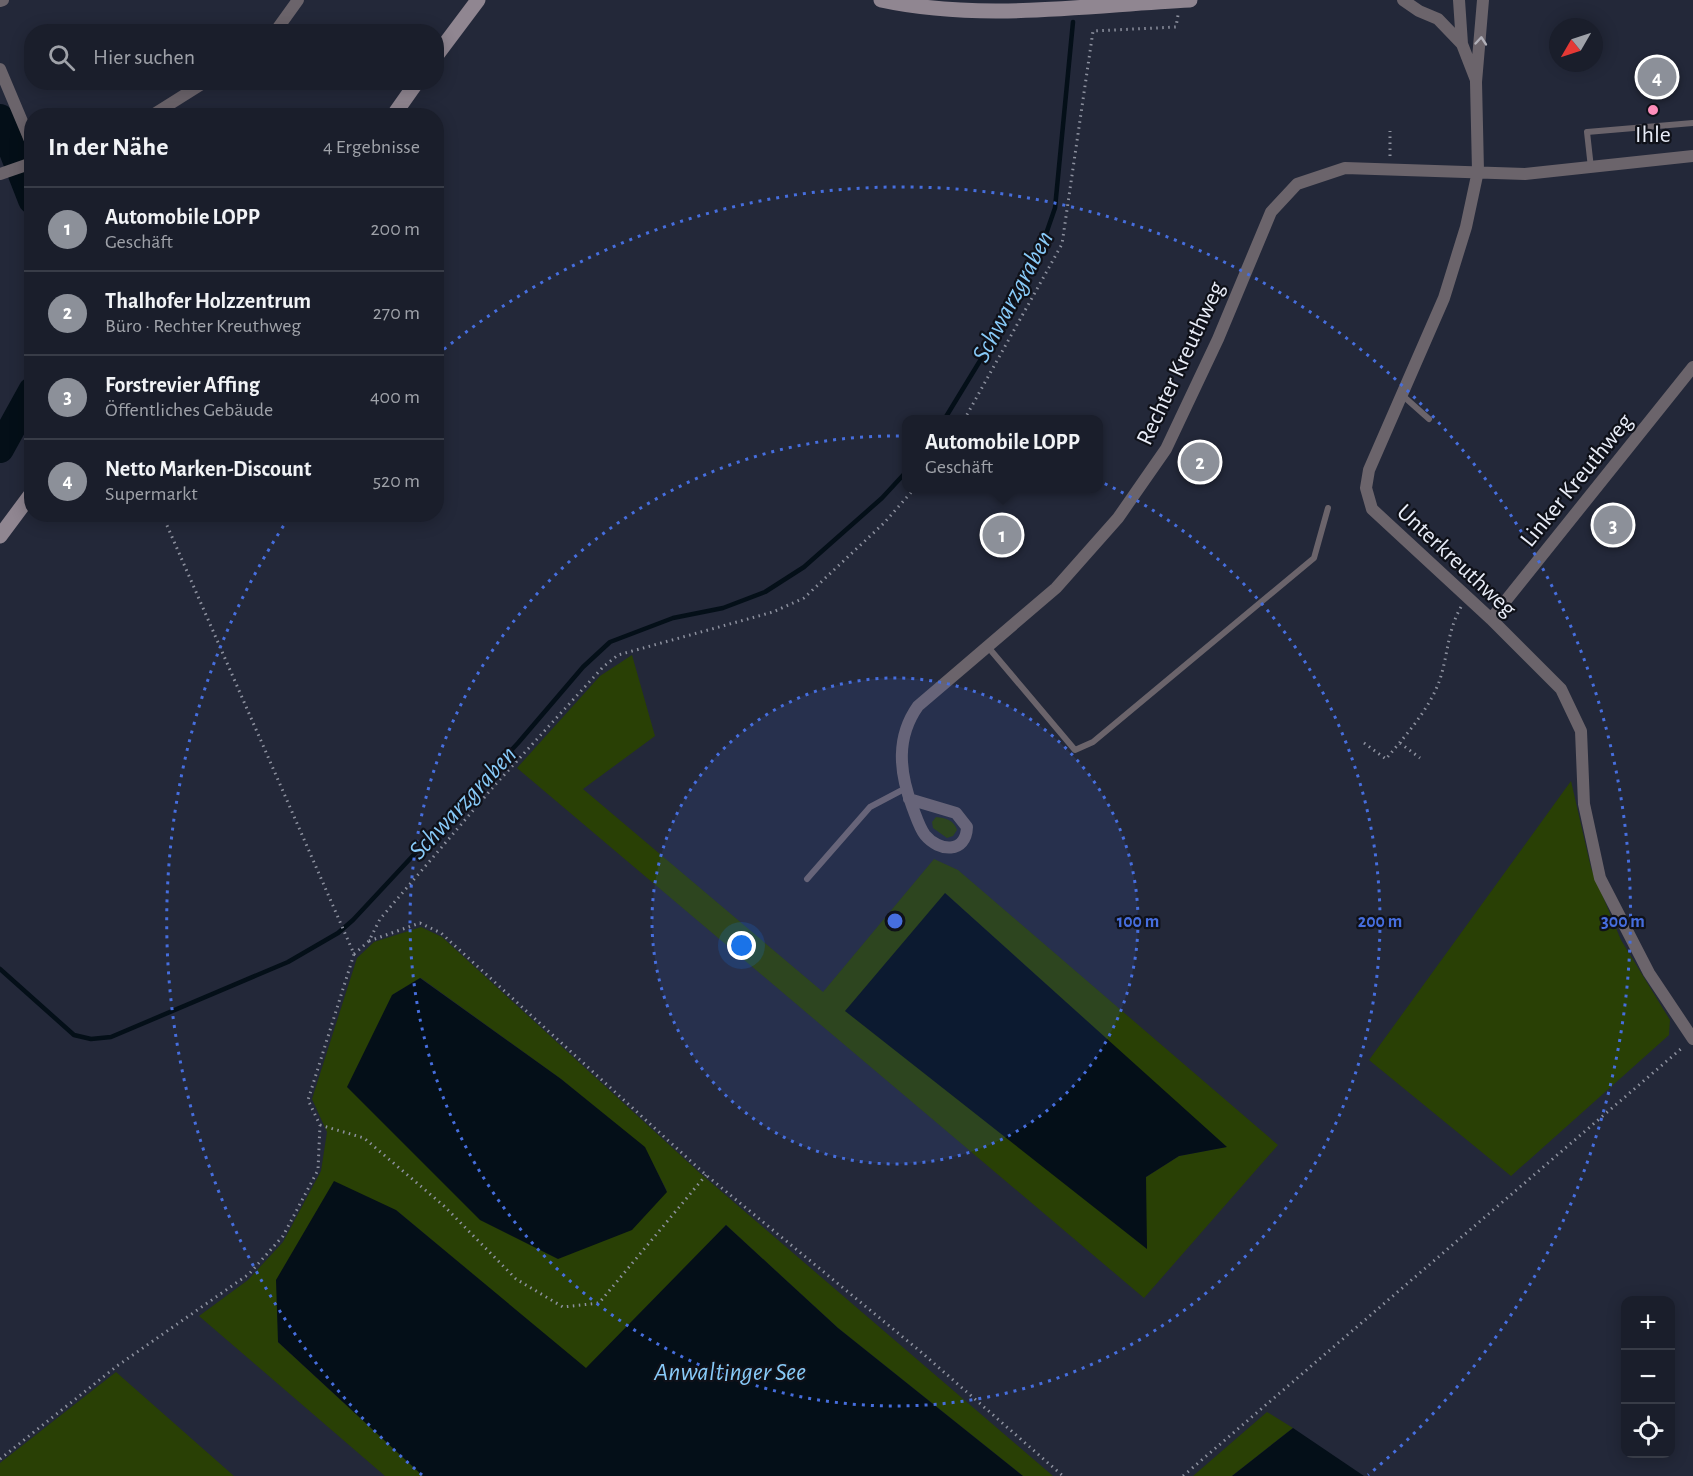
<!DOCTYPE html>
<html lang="de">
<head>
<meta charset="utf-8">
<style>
	:root { --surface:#1a1e2b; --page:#272b37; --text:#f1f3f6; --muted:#9fa2a9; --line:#383c47; --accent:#8c9099 }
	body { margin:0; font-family:"Alegreya Sans",sans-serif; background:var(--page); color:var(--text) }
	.controls { position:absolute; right:18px; bottom:18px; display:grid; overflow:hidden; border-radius:12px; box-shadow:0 3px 15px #0003 }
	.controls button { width:54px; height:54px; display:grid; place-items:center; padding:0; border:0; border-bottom:2px solid var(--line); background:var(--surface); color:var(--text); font:30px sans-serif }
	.compass { position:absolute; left:1549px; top:18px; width:54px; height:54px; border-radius:50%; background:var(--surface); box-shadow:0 3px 15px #0003; rotate:231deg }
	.you { position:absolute; left:742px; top:946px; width:21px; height:21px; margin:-15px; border:4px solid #fff; border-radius:50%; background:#1a73e8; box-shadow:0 0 0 9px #1a73e833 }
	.badge { display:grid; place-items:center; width:39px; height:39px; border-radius:50%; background:var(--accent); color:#fff; font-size:20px; font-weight:700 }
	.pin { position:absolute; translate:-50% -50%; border:3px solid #fff; box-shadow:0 2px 6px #0006 }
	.popup { position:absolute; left:902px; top:415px; width:201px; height:78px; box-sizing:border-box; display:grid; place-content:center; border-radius:12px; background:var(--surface); filter:drop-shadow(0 2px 4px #0005); font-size:20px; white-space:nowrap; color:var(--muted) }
	.popup b { font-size:22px; color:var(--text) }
	.popup::after { content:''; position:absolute; left:50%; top:100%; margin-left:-12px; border:12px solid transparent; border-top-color:var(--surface) }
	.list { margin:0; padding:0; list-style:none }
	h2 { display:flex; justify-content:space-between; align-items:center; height:78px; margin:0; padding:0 24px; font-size:26px }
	h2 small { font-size:20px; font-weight:400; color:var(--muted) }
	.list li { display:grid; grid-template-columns:39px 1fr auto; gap:18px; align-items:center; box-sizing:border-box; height:84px; padding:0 24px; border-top:2px solid var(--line) }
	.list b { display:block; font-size:22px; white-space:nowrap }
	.list p { margin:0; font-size:20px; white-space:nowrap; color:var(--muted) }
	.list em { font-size:20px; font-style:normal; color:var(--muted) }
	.icon { flex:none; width:33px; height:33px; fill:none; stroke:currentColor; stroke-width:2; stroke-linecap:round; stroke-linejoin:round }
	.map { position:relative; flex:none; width:1693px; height:1476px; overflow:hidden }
	.search { position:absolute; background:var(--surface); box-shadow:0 3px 15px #0003; left:24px; top:24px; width:420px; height:66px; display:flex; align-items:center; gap:15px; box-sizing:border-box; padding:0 21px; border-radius:24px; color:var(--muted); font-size:22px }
	.panel { position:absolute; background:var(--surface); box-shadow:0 3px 15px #0003; left:24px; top:108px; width:420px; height:414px; border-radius:24px }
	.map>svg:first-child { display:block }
</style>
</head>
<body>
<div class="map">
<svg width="1693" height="1476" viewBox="0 0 1693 1476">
	<rect width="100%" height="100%" fill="#232839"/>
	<path fill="#294005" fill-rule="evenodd" d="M632,655L655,736L583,789L823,992L934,859L958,870L1278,1145L1144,1298L517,768L600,676ZM945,893L1226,1147L1179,1156L1146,1177V1248Z
		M1571,781L1591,868L1621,940L1670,1020L1669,1035L1511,1176L1369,1060Z
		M936,817C946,818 954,820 957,830L953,836L947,838L933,828L932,822Z
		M421,927L442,937L701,1174L1053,1476H1023L838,1328L726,1225L586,1369L396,1210L278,1342L423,1476H385L199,1316L248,1280L283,1242L321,1171L327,1132L312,1099L357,958L374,942ZM421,978L561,1079L644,1147L667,1191L392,995Z
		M116,1372L234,1476H0V1463Z
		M1267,1412L1293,1428L1232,1476H1193Z"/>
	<path fill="#040f18" d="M945,893L1227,1147L1179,1156L1146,1177L1147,1249L845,1011Z
		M420,978L561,1079L645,1147L667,1192L632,1230L558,1259L480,1220L347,1087L392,995Z
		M334,1181L396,1210L586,1368L726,1225L838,1328L1023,1476H423L278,1342L276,1280Z
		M1293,1428L1364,1476H1232Z"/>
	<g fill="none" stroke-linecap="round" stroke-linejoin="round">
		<path stroke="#040f18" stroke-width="4.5" d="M944,420L989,346L1039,254L1055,208L1073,22
			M0,969L74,1035L91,1039L111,1037L288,962L338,933L353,920L518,743L583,667L610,642L673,618L723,608L765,592L804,567L882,498L906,472"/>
		<path stroke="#040f18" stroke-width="28" d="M0,118L32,200
			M0,449L32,391"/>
		<path stroke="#8d919f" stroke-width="3" stroke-dasharray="1.5 4.5" stroke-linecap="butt" d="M1390,156V131
			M964,420L1062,244L1093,31L1176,27L1178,15
			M1364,743L1386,759C1405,736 1428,711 1439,682C1448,657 1447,631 1461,607
			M1400,743L1420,758
			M369,941L420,923L441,933L706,1175L921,1352L1063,1476
			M354,954L369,941L380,919L495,785L603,667L618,655L773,612L804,598L884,523L915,488
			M320,1125L364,1138L444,1206L516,1279L563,1307L599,1303L706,1175
			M0,1459L117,1366L249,1274L283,1236L318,1170L320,1125L308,1100L354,954L162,514
			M1183,1476L1682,1048"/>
		<path stroke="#6b646b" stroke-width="6" d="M1591,168L1587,132L1693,123
			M1402,395L1429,419
			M988,647L1075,750L1093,742L1314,558L1328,508
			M807,879L870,807L906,788"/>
		<path stroke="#6b646b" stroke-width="12" d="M1403,0L1419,11L1438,19L1462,44
			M1459,0L1462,44L1476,80
			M1483,0L1476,82L1478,171L1466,227L1444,298L1369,470L1366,488L1372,509L1491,619L1561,689L1581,731L1584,804L1600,878L1649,973L1693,1039
			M0,1L3,0
			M275,32L298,0
			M0,69L32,145
			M151,116L205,82
			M0,174L32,163
			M1491,619L1693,367
			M909,799L956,813L967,827C966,854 939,852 925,835C919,827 916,816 912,806C899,771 896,737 918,706L1056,588L1118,518L1166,449L1218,339L1271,212L1297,184L1345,168L1525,174L1693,156"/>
		<path stroke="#908691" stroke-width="15" d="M881,0C982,22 1088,5 1190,0
			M436,56L478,0
			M393,116L417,82
			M0,536L32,493"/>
	</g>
	<defs><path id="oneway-chevron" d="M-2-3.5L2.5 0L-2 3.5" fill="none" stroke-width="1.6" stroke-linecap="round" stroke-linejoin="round" transform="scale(1.5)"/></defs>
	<use stroke="#b0afb8" href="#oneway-chevron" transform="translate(1481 41) rotate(-85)"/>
	<circle cx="895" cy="921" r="243" fill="#466ede" fill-opacity=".12"/>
	<g fill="none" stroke="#466ede" stroke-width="3" stroke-dasharray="3 6">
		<circle cx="895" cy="921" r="243"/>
		<circle cx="895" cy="921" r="485"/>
		<path d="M422 1475A728 728 0 0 1 288 519M437 355A728 728 0 0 1 1368 1475"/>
	</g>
	<circle fill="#ff8ebb" stroke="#0f1119" stroke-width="2" cx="1653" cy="110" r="6"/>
	<g text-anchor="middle" stroke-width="4.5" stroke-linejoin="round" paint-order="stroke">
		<g font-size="24" fill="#e8ecf7" stroke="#0f1119">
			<text x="1653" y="142">Ihle</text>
		</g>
		<g font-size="24" fill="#e8ecf7" stroke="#0f1119">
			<text transform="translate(1180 363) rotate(-65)" y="8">Rechter Kreuthweg</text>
			<text transform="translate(1576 480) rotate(-51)" y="8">Linker Kreuthweg</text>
			<text transform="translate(1457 560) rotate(43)" y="8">Unterkreuthweg</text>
		</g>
		<g font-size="26" font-style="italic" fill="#88caf8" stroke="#0f1119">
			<text transform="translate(1012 296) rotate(-62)" y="9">Schwarzgraben</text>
			<text transform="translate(462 802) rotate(-47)" y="9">Schwarzgraben</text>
			<text x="730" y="1380">Anwaltinger See</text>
		</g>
	</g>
	<circle cx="895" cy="921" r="9" fill="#466ede" stroke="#0f1119" stroke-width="3"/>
	<g font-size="18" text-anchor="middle" font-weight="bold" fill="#466ede" stroke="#0f1119" stroke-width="4.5" stroke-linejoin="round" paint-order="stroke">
		<text x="1138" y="927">100 m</text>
		<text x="1380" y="927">200 m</text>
		<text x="1623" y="927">300 m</text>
	</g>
</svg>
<div class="controls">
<button>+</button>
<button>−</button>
<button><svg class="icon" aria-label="locate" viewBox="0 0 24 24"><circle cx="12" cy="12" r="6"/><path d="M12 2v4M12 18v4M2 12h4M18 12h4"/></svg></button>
</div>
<svg class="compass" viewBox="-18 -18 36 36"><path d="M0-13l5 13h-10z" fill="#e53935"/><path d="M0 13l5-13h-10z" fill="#9fa2a9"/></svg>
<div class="you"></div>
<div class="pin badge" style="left:1002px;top:535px">1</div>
<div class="popup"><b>Automobile LOPP</b>Geschäft</div>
<div class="pin badge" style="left:1200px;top:462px">2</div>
<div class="pin badge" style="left:1613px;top:525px">3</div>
<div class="pin badge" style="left:1657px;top:77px">4</div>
<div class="search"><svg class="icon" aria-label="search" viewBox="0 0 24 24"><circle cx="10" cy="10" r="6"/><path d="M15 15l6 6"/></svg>Hier suchen</div>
<section class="panel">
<h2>In der Nähe<small>4 Ergebnisse</small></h2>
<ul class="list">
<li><span class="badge">1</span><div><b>Automobile LOPP</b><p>Geschäft</p></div><em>200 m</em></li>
<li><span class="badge">2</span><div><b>Thalhofer Holzzentrum</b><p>Büro · Rechter Kreuthweg</p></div><em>270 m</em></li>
<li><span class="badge">3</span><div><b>Forstrevier Affing</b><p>Öffentliches Gebäude</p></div><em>400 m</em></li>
<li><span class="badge">4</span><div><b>Netto Marken-Discount</b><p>Supermarkt</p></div><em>520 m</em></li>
</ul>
</section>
</div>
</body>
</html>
